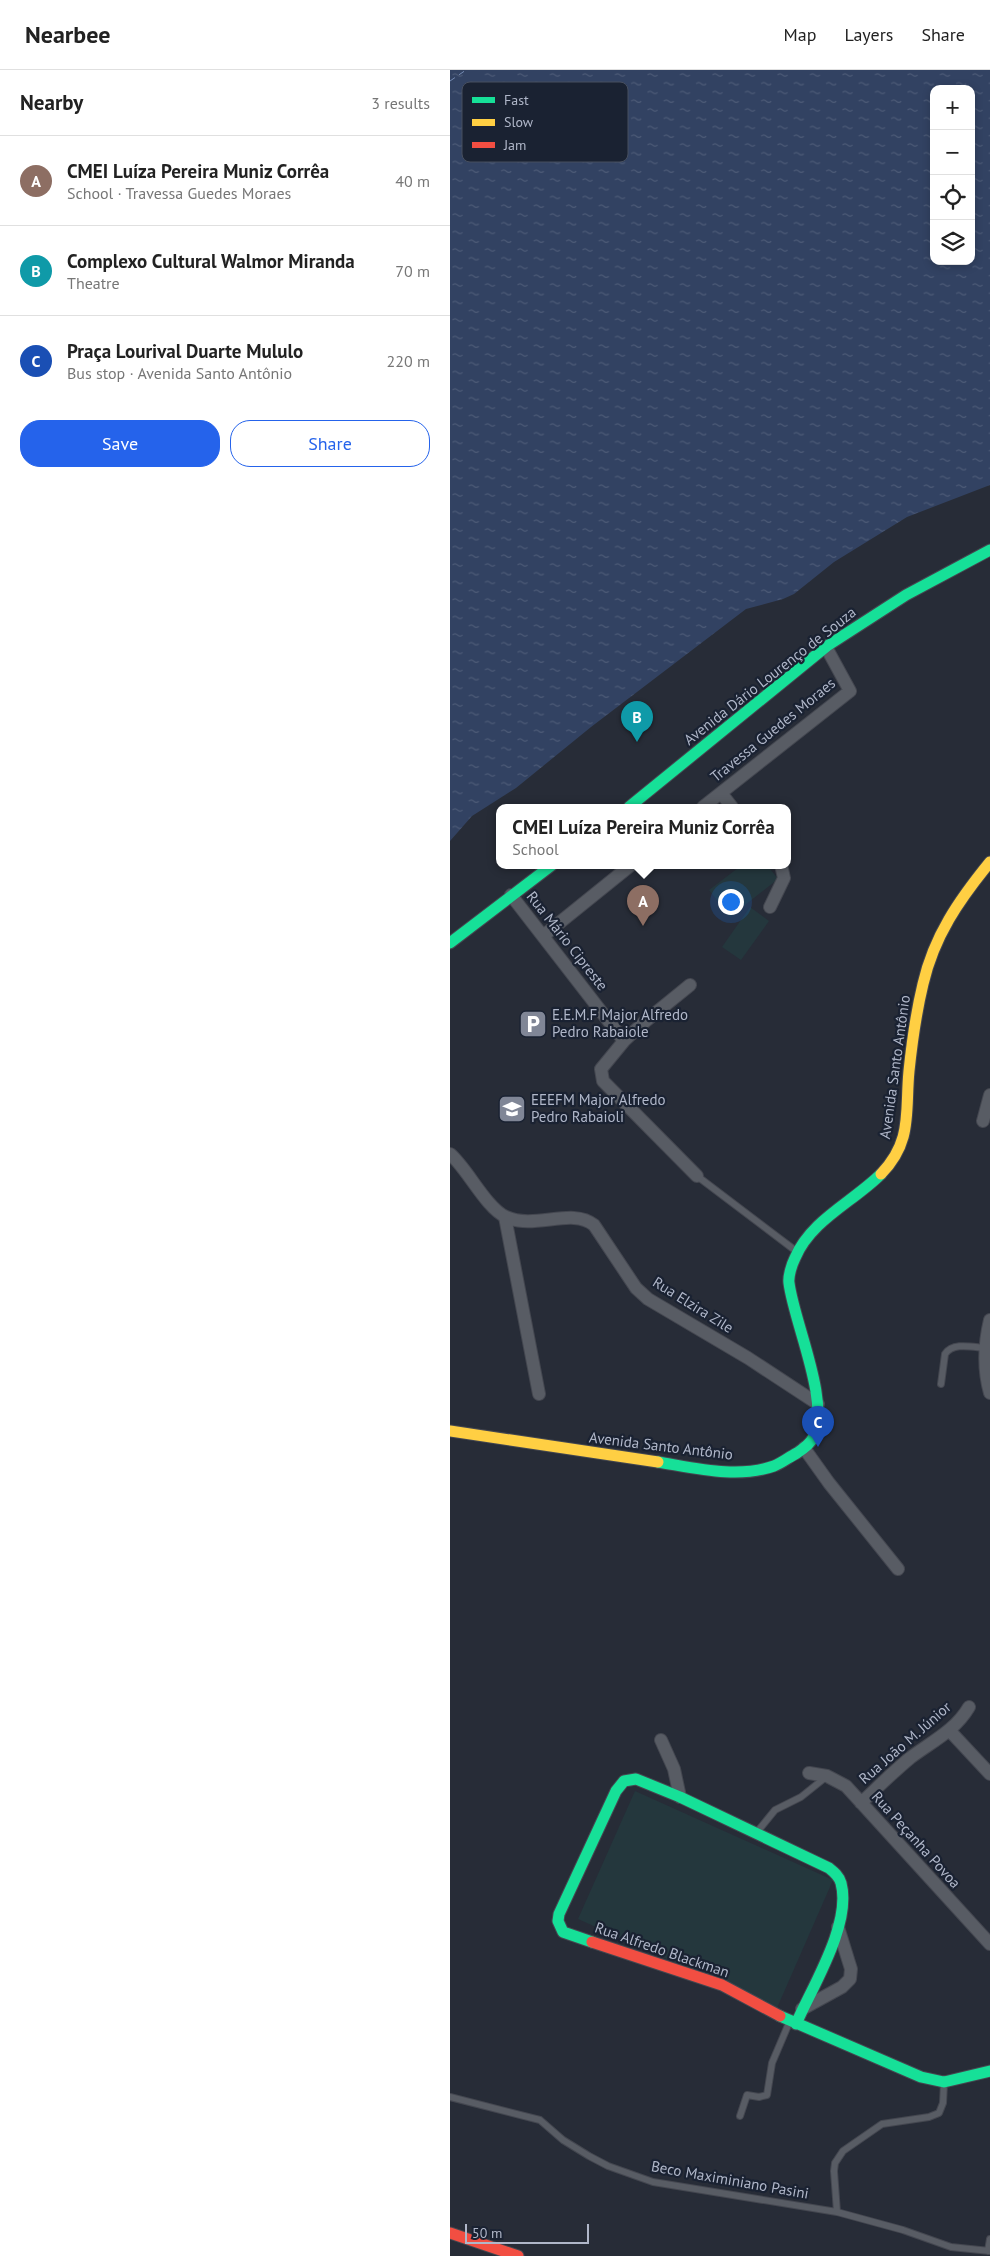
<!DOCTYPE html>
<html lang="en">
<head>
<meta charset="utf-8">
<style>
	:root { --surface:#fff; --page:#f2f2f2; --text:#222; --muted:#767676; --line:#e0e0e0; --accent:#2563eb }
	body { margin:0; font-family:"PT Sans",sans-serif; background:var(--page); color:var(--text) }
	.controls { position:absolute; right:15px; top:15px; display:grid; overflow:hidden; border-radius:10px; box-shadow:0 2px 8px #0003 }
	.controls button { width:45px; height:45px; display:grid; place-items:center; padding:0; border:0; border-bottom:1px solid var(--line); background:var(--surface); color:var(--text); font:25px sans-serif }
	.scale { position:absolute; left:15px; bottom:12px; width:124px; box-sizing:border-box; padding-left:5px; border:2px solid #b0b7c9; border-top:0; font-size:14px; line-height:18px; white-space:nowrap; color:#b0b7c9; -webkit-text-stroke:4px #1a2232; paint-order:stroke }
	.you { position:absolute; left:280px; top:831px; width:18px; height:18px; margin:-12px; border:4px solid #fff; border-radius:50%; background:#1a73e8; box-shadow:0 0 0 8px #1a73e833 }
	.badge { display:grid; place-items:center; width:32px; height:32px; border-radius:50%; background:var(--accent); color:#fff; font-size:16px; font-weight:700 }
	.pin { position:absolute; translate:-50% -41px; filter:drop-shadow(0 1px 2px #0008) }
	.pin::after { content:''; position:absolute; top:26px; width:18px; height:15px; background:inherit; clip-path:polygon(0 0,100% 0,50% 100%) }
	.popup { position:absolute; left:46px; top:734px; width:295px; height:65px; box-sizing:border-box; display:grid; place-content:center; border-radius:10px; background:var(--surface); filter:drop-shadow(0 1px 4px #0005); font-size:16px; white-space:nowrap; color:var(--muted) }
	.popup b { font-size:19px; color:var(--text) }
	.popup::after { content:''; position:absolute; left:50%; top:100%; margin-left:-10px; border:10px solid transparent; border-top-color:var(--surface) }
	.list { margin:0; padding:0; list-style:none }
	h2 { display:flex; justify-content:space-between; align-items:center; height:65px; margin:0; padding:0 20px; font-size:21px }
	h2 small { font-size:16px; font-weight:400; color:var(--muted) }
	.list li { display:grid; grid-template-columns:32px 1fr auto; gap:15px; align-items:center; box-sizing:border-box; height:90px; padding:0 20px; border-top:1px solid var(--line) }
	.list b { display:block; font-size:19px; white-space:nowrap }
	.list p { margin:0; font-size:16px; white-space:nowrap; color:var(--muted) }
	.list em { font-size:16px; font-style:normal; color:var(--muted) }
	.actions { display:flex; gap:10px; padding:15px 20px }
	.actions a { flex:1; padding:11px 0; border:1px solid var(--accent); border-radius:20px; text-align:center; font-size:18px; color:var(--accent) }
	.actions .main { background:var(--accent); color:#fff }
	.icon { flex:none; width:28px; height:28px; fill:none; stroke:currentColor; stroke-width:2; stroke-linecap:round; stroke-linejoin:round }
	.map { position:relative; flex:none; width:540px; height:2186px; overflow:hidden }
	header { display:flex; align-items:center; gap:30px; box-sizing:border-box; height:70px; padding:0 25px; background:var(--surface); border-bottom:1px solid var(--line) }
	header strong { font-size:24px }
	nav { display:flex; gap:28px; margin-inline-start:auto; font-size:18px }
	main { display:flex }
	aside { flex:1; background:var(--surface) }
	.map>svg:first-child { display:block }
</style>
</head>
<body>
<header>
<strong>Nearbee</strong>
<nav><a>Map</a><a>Layers</a><a>Share</a></nav>
</header>
<main>
<aside>
<h2>Nearby<small>3 results</small></h2>
<ul class="list">
<li><span class="badge" style="background:#8d6e63">A</span><div><b>CMEI Luíza Pereira Muniz Corrêa</b><p>School · Travessa Guedes Moraes</p></div><em>40 m</em></li>
<li><span class="badge" style="background:#0f9aa8">B</span><div><b>Complexo Cultural Walmor Miranda</b><p>Theatre</p></div><em>70 m</em></li>
<li><span class="badge" style="background:#1a4fb4">C</span><div><b>Praça Lourival Duarte Mululo</b><p>Bus stop · Avenida Santo Antônio</p></div><em>220 m</em></li>
</ul>
<div class="actions"><a class="main">Save</a><a>Share</a></div>
</aside>
<div class="map">
<svg width="540" height="2186" viewBox="0 0 540 2186">
	<defs>
		<pattern id="water-ripples" width="26" height="14" patternUnits="userSpaceOnUse" patternTransform="scale(1.25)"><rect width="26" height="14" fill="#324262"/><path d="M2 4q2-2 4 0t4 0M15 11q2-2 4 0t4 0" fill="none" stroke="#4d5b77"/></pattern>
	</defs>
	<rect width="100%" height="100%" fill="#272c37"/>
	<path fill="#24373d" d="M292,795H317L328,809L280,847L259,820Z
		M300,837L319,851L291,890L272,877Z
		M185,1721L383,1810L327,1938L128,1849Z"/>
	<path fill="url(#water-ripples)" fill-rule="evenodd" d="M0,0H540V415L457,447L384,492L344,524L333,529L296,539L141,657L66,718L22,746L0,771ZM484,19H521V191H484Z"/>
	<g fill="none" stroke-linecap="round" stroke-linejoin="round">
		<path stroke="#758bb3" stroke-width="1" stroke-dasharray="6 5" stroke-linecap="butt" d="M0,11L16,0"/>
		<g stroke="#444750" stroke-width="8">
			<path id="lane" d="M247,1106L346,1181
				M491,1314L495,1284C503,1272 522,1277 535,1278
				M307,1762L325,1740L351,1727L376,1707
				M0,2027L90,2050L113,2070L139,2086L158,2096L203,2112L387,2142L453,2160L501,2177L540,2181
				M290,2046L297,2025L309,2027L317,2025L322,1993L339,1953
				M387,2142L384,2101L385,2093L393,2081L432,2054L479,2047L489,2043L493,2033L494,2013
				M538,2181L540,2169"/>
		</g>
		<g stroke="#444750" stroke-width="14">
			<path id="street" d="M271,723L282,737
				M253,737L400,621L376,577
				M61,825L174,971L151,999L153,1011L247,1106
				M320,837L334,808L331,795
				M93,866L181,795
				M174,971L192,954L240,915
				M533,1051L540,1025
				M0,1084C17,1098 36,1138 56,1147C85,1160 122,1137 144,1155L186,1218L198,1229L298,1288L368,1334
				M55,1147L89,1324
				M540,1250C534,1275 533,1298 540,1323
				M354,1378L379,1413L448,1499
				M499,1660L540,1704
				M211,1670L224,1699L230,1727
				M359,1703L377,1706L396,1716L540,1874
				M411,1733C427,1718 443,1702 460,1688C481,1672 505,1661 519,1637
				M352,1939L392,1917L400,1909L401,1899L388,1857"/>
		</g>
		<g stroke="#444750" stroke-width="13">
			<path id="fast" d="M179,737L377,576L456,525L540,480
				M0,873L102,795
				M208,1392C245,1398 288,1409 324,1396C332,1393 339,1387 347,1383C353,1379 360,1374 363,1368C381,1332 344,1253 339,1213C338,1206 342,1194 345,1188C361,1150 403,1132 431,1104
				M142,1872L113,1862L108,1851L109,1844L166,1721L174,1711L186,1709L230,1727L379,1798C384,1802 389,1806 391,1813C402,1854 362,1917 346,1954
				M330,1946L471,2007L494,2012L540,2001"/>
		</g>
		<g stroke="#444750" stroke-width="13">
			<path id="slow" d="M431,1104C463,1071 455,1042 459,1001C462,972 466,943 473,914C484,866 509,830 540,792
				M0,1361L208,1392"/>
		</g>
		<g stroke="#444750" stroke-width="13">
			<path id="jam" d="M142,1872L272,1915L330,1946
				M0,2163L68,2186"/>
		</g>
		<use href="#lane" stroke="#585c64" stroke-width="6"/>
		<use href="#street" stroke="#585c64" stroke-width="12"/>
		<use href="#fast" stroke="#16e098" stroke-width="11"/>
		<use href="#slow" stroke="#ffcf43" stroke-width="11"/>
		<use href="#jam" stroke="#f24e42" stroke-width="11"/>
	</g>
	<defs>
		<g id="parking-square" transform="scale(1.4375)"><rect x="-9" y="-9" width="18" height="18" rx="4" fill="#808696" stroke="#1a2232"/><path d="M-3.5-5.5H1a3.5 3.5 0 0 1 0 7H-1V5.5H-3.5ZM-1-3.4V-.6H.8a1.4 1.4 0 0 0 0-2.8Z" fill="#fff"/></g>
		<g id="school-square" transform="scale(1.4375)"><rect x="-9" y="-9" width="18" height="18" rx="4" fill="#808696" stroke="#1a2232"/><path d="M0-5L7-2L0 1L-7-2ZM-4 1L0 2.5L4 1V4Q0 6-4 4Z" fill="#fff"/></g>
	</defs>
	<g fill-rule="evenodd">
		<use href="#parking-square" x="83" y="954"/>
		<use href="#school-square" x="62" y="1039"/>
	</g>
	<g text-anchor="middle" stroke-width="4.5" stroke-linejoin="round" paint-order="stroke">
		<g font-size="15" fill="#b0b7c9" stroke="#1a2232">
			<text transform="translate(320 606) rotate(-38)" y="5">Avenida Dário Lourenço de Souza</text>
			<text transform="translate(323 660) rotate(-39)" y="5">Travessa Guedes Moraes</text>
			<text transform="translate(117 871) rotate(52)" y="5">Rua Mário Cipreste</text>
			<text transform="translate(445 997) rotate(-82)" y="5">Avenida Santo Antônio</text>
			<text transform="translate(243 1235) rotate(32)" y="5">Rua Elzira Zile</text>
			<text transform="translate(211 1376) rotate(7)" y="5">Avenida Santo Antônio</text>
			<text transform="translate(455 1673) rotate(-41)" y="5">Rua João M. Júnior</text>
			<text transform="translate(466 1770) rotate(48)" y="5">Rua Peçanha Povoa</text>
			<text transform="translate(212 1880) rotate(19)" y="5">Rua Alfredo Blackman</text>
			<text transform="translate(280 2110) rotate(10)" y="5">Beco Maximiniano Pasini</text>
		</g>
		<g font-size="15" fill="#b0b7c9" stroke="#1a2232" text-anchor="start">
			<text x="102" y="950">E.E.M.F Major Alfredo<tspan x="102" dy="17">Pedro Rabaiole</tspan></text>
			<text x="81" y="1035">EEEFM Major Alfredo<tspan x="81" dy="17">Pedro Rabaioli</tspan></text>
		</g>
	</g>
	<rect x="12" y="12" width="166" height="80" rx="8" fill="#1a2232" stroke="#474f5f" stroke-width="1"/>
	<rect x="22" y="27" width="23" height="6" fill="#16e098"/>
	<rect x="22" y="49" width="23" height="7" fill="#ffcf43"/>
	<rect x="22" y="72" width="23" height="6" fill="#f24e42"/>
	<g font-size="14" fill="#b0b7c9">
		<text x="54" y="35">Fast</text>
		<text x="54" y="57">Slow</text>
		<text x="54" y="80">Jam</text>
	</g>
</svg>
<div class="controls">
<button>+</button>
<button>−</button>
<button><svg class="icon" aria-label="locate" viewBox="0 0 24 24"><circle cx="12" cy="12" r="6"/><path d="M12 2v4M12 18v4M2 12h4M18 12h4"/></svg></button>
<button><svg class="icon" aria-label="layers" viewBox="0 0 24 24"><path d="M12 4l9 5-9 5-9-5zM3 14l9 5 9-5"/></svg></button>
</div>
<div class="scale">50 m</div>
<div class="you"></div>
<div class="pin badge" style="left:193px;top:856px;background:#8d6e63">A</div>
<div class="popup"><b>CMEI Luíza Pereira Muniz Corrêa</b>School</div>
<div class="pin badge" style="left:187px;top:672px;background:#0f9aa8">B</div>
<div class="pin badge" style="left:368px;top:1377px;background:#1a4fb4">C</div>
</div>
</main>
</body>
</html>
